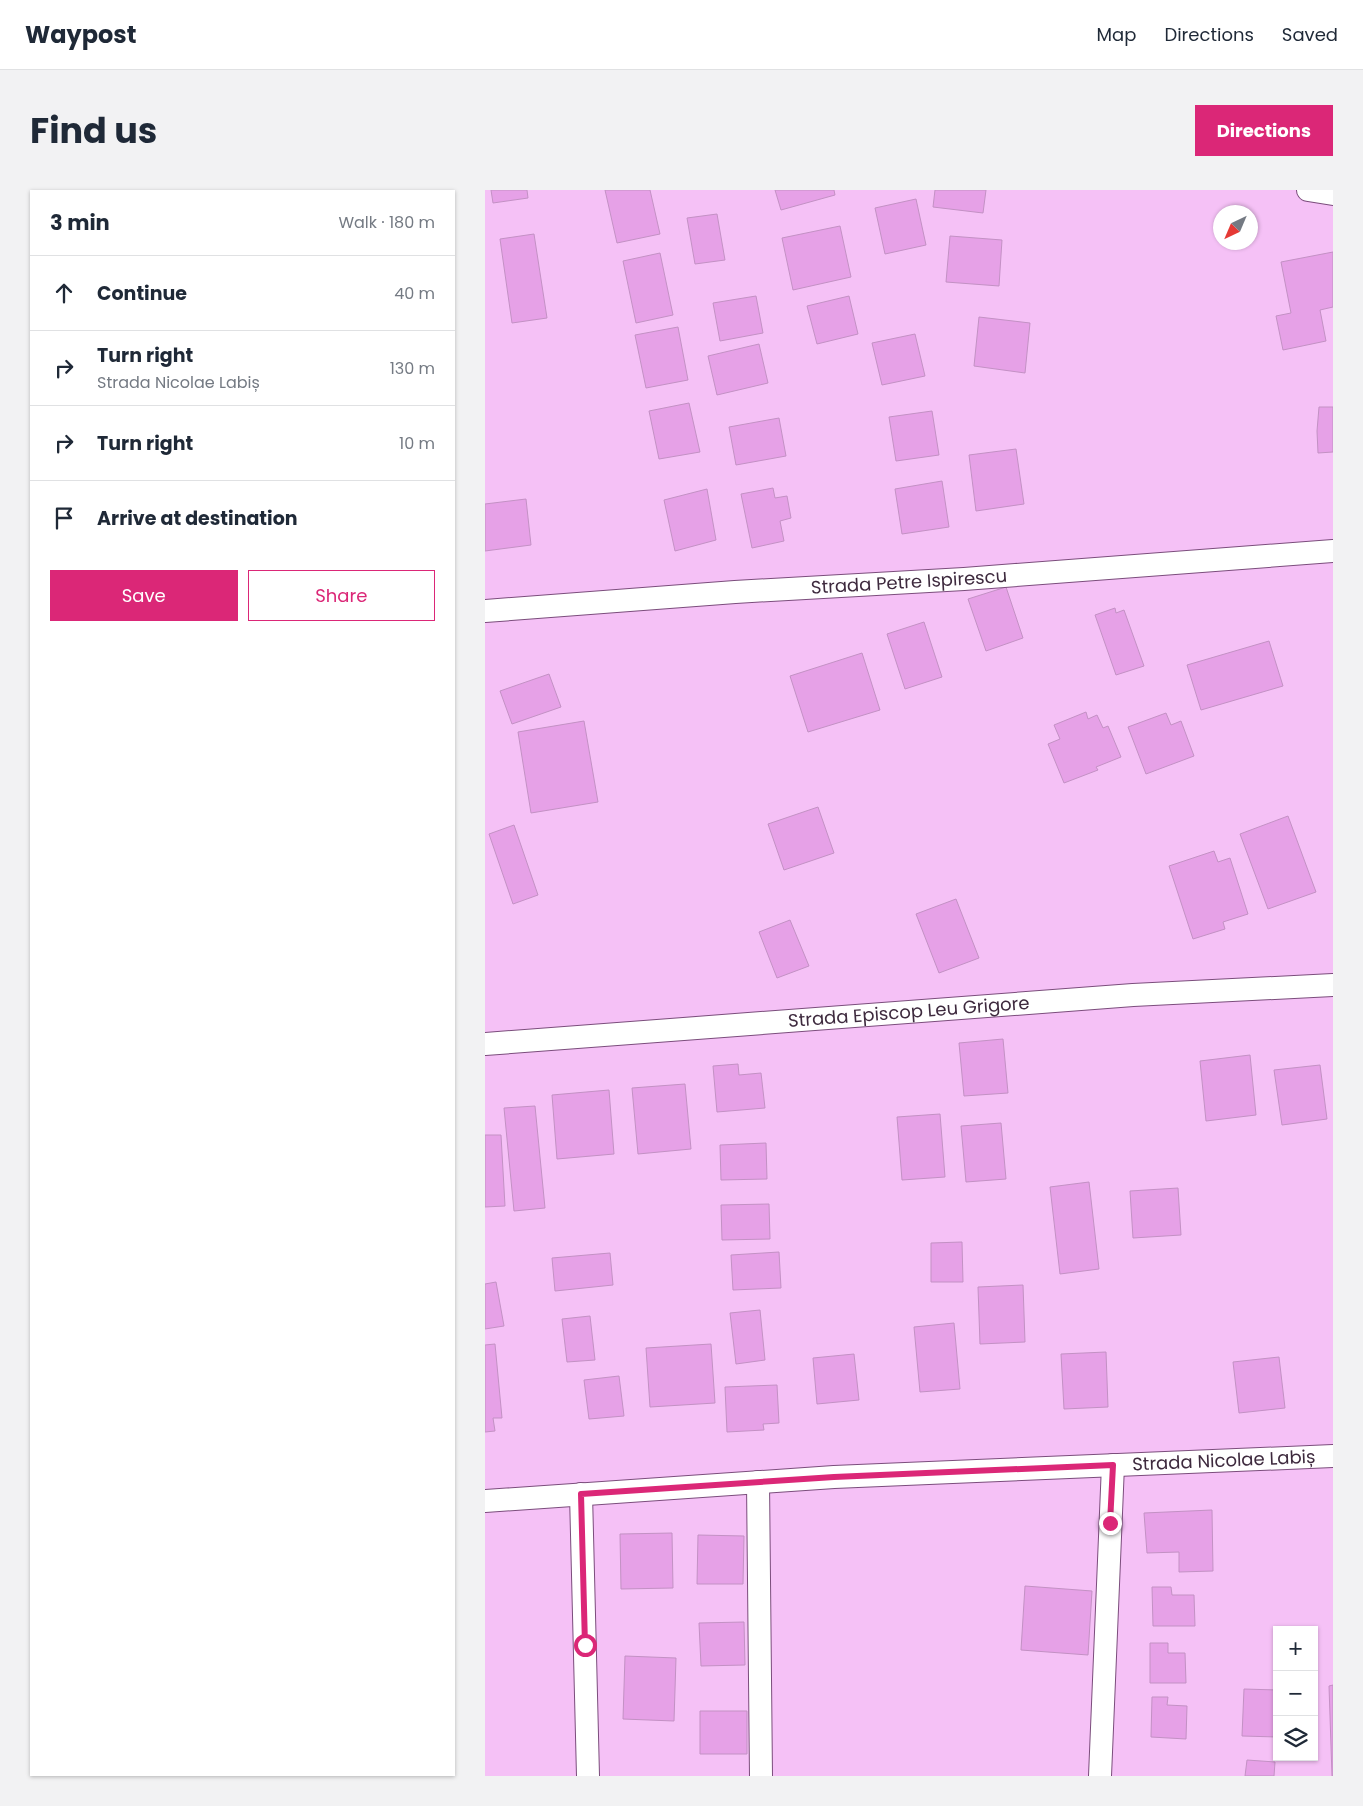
<!DOCTYPE html>
<html lang="en">
<head>
<meta charset="utf-8">
<style>
	:root { --surface:#fff; --page:#f2f2f3; --text:#1f2937; --muted:#747a83; --line:#e0e1e3; --accent:#db2777 }
	body { margin:0; font-family:Poppins,sans-serif; background:var(--page); color:var(--text) }
	.controls { position:absolute; right:15px; bottom:15px; display:grid; overflow:hidden; border-radius:0px; box-shadow:0 1px 4px #0004 }
	.controls button { width:45px; height:45px; display:grid; place-items:center; padding:0; border:0; border-bottom:1px solid var(--line); background:var(--surface); color:var(--text); font:25px sans-serif }
	.compass { position:absolute; left:728px; top:15px; width:45px; height:45px; border-radius:50%; background:var(--surface); box-shadow:0 1px 4px #0004; rotate:224deg }
	.stop { position:absolute; width:15px; height:15px; margin:-11px; border:4px solid #db2777; border-radius:50%; background:#fff }
	.stop.end { background:#db2777; border-color:#fff; box-shadow:0 1px 5px #0008 }
	.list { margin:0; padding:0; list-style:none }
	h2 { display:flex; justify-content:space-between; align-items:center; height:65px; margin:0; padding:0 20px; font-size:21px }
	h2 small { font-size:16px; font-weight:400; color:var(--muted) }
	.list li { display:grid; grid-template-columns:32px 1fr auto; gap:15px; align-items:center; box-sizing:border-box; height:75px; padding:0 20px; border-top:1px solid var(--line) }
	.list b { display:block; font-size:19px; white-space:nowrap }
	.list p { margin:0; font-size:16px; white-space:nowrap; color:var(--muted) }
	.list em { font-size:16px; font-style:normal; color:var(--muted) }
	.actions { display:flex; gap:10px; padding:15px 20px }
	.actions a { flex:1; padding:11px 0; border:1px solid var(--accent); border-radius:0px; text-align:center; font-size:18px; color:var(--accent) }
	.actions .main { background:var(--accent); color:#fff }
	.icon { flex:none; width:28px; height:28px; fill:none; stroke:currentColor; stroke-width:2; stroke-linecap:round; stroke-linejoin:round }
	.map { position:relative; flex:none; width:848px; height:1586px; overflow:hidden; border-radius:0px }
	header { display:flex; align-items:center; gap:30px; box-sizing:border-box; height:70px; padding:0 25px; background:var(--surface); border-bottom:1px solid var(--line) }
	header strong { font-size:24px }
	nav { display:flex; gap:28px; margin-inline-start:auto; font-size:18px }
	.intro { display:flex; align-items:center; justify-content:space-between; box-sizing:border-box; height:120px; padding:0 30px }
	h1 { margin:0; font-size:35px }
	.button { padding:12px 22px; border-radius:0px; background:var(--accent); color:#fff; font-size:18px; font-weight:700 }
	main { display:flex; gap:30px; padding:0 30px }
	aside { flex:1; background:var(--surface); border-radius:0px; box-shadow:0 1px 4px #0004 }
	.map>svg:first-child { display:block }
</style>
</head>
<body>
<header>
<strong>Waypost</strong>
<nav><a>Map</a><a>Directions</a><a>Saved</a></nav>
</header>
<div class="intro"><h1>Find us</h1><a class="button">Directions</a></div>
<main>
<aside>
<h2>3 min<small>Walk · 180 m</small></h2>
<ul class="list">
<li><svg class="icon" aria-label="ahead" viewBox="0 0 24 24"><path d="M12 20V5M6 11l6-6 6 6"/></svg><div><b>Continue</b></div><em>40 m</em></li>
<li><svg class="icon" aria-label="right" viewBox="0 0 24 24"><path d="M7 20v-9h11M14 6l5 5-5 5"/></svg><div><b>Turn right</b><p>Strada Nicolae Labiș</p></div><em>130 m</em></li>
<li><svg class="icon" aria-label="right" viewBox="0 0 24 24"><path d="M7 20v-9h11M14 6l5 5-5 5"/></svg><div><b>Turn right</b></div><em>10 m</em></li>
<li><svg class="icon" aria-label="arrive" viewBox="0 0 24 24"><path d="M6 21V4h12l-3 4 3 4H6"/></svg><div><b>Arrive at destination</b></div></li>
</ul>
<div class="actions"><a class="main">Save</a><a>Share</a></div>
</aside>
<div class="map">
<svg width="848" height="1586" viewBox="0 0 848 1586">
	<rect width="100%" height="100%" fill="#f5c1f6"/>
	<path fill="#e6a1e7" stroke="#c391c4" d="M6,0H42L43,8L8,13Z
		M120,0H165L175,44L132,53Z
		M290,0H349L350,5L296,20Z
		M450,0H501L498,23L448,17Z
		M431,9L441,55L400,64L390,18Z
		M232,24L240,70L210,74L202,28Z
		M355,36L366,87L308,100L297,48Z
		M49,44L62,128L27,133L15,49Z
		M465,46L517,50L514,96L461,92Z
		M848,62V117L835,120L841,151L798,160L791,126L806,123L796,72Z
		M175,63L188,125L151,133L138,71Z
		M271,106L278,143L235,151L228,113Z
		M364,106L373,144L332,154L322,116Z
		M494,127L545,133L540,183L489,176Z
		M193,137L203,190L161,198L150,145Z
		M430,144L440,186L397,195L387,153Z
		M274,154L283,193L232,205L223,166Z
		M204,213L215,262L174,269L164,221Z
		M834,217H848V262L833,263L832,241Z
		M447,221L454,265L411,271L404,227Z
		M294,228L301,266L251,275L244,237Z
		M531,259L539,314L491,321L484,265Z
		M457,291L464,337L417,344L410,299Z
		M288,298L290,308L302,306L306,328L295,331L299,351L267,358L256,304Z
		M222,299L231,350L190,361L179,310Z
		M41,309L46,355L0,361V314Z
		M521,397L538,448L501,461L483,409Z
		M630,418L631,423L639,420L659,476L631,485L610,425Z
		M439,432L457,487L420,499L402,444Z
		M784,451L798,496L716,520L702,475Z
		M377,463L395,520L323,542L305,486Z
		M64,484L76,517L27,534L15,501Z
		M601,522L603,529L612,525L618,538L623,536L636,567L611,577L613,580L579,593L563,554L575,549L569,535Z
		M681,523L686,535L696,531L709,566L661,584L643,537Z
		M99,531L113,612L46,623L33,542Z
		M333,617L349,663L299,680L283,634Z
		M803,626L831,702L783,719L755,644Z
		M29,635L53,705L28,714L4,644Z
		M729,661L733,672L745,668L763,724L738,732L740,739L708,749L684,676Z
		M471,709L494,768L454,783L431,724Z
		M305,730L324,776L292,788L274,742Z
		M518,849L523,903L479,906L474,853Z
		M765,865L771,925L721,931L715,871Z
		M253,874L254,885L276,883L280,918L232,922L228,876Z
		M835,875L842,929L797,935L789,880Z
		M200,894L206,959L153,964L147,898Z
		M124,900L129,964L72,969L67,905Z
		M50,916L60,1018L29,1021L19,918Z
		M455,924L460,987L417,990L412,927Z
		M516,933L521,989L481,992L476,936Z
		M0,945H16L20,1016L0,1017Z
		M281,953L282,989L236,990L235,955Z
		M604,992L614,1079L575,1084L565,997Z
		M693,998L696,1045L648,1048L645,1001Z
		M284,1014L285,1049L237,1050L236,1015Z
		M477,1052L478,1092H446V1053Z
		M294,1062L296,1098L248,1100L246,1065Z
		M125,1063L128,1095L70,1101L67,1068Z
		M11,1092L19,1136L0,1139V1094Z
		M538,1095L540,1152L495,1154L493,1097Z
		M275,1120L280,1170L251,1174L245,1123Z
		M105,1126L110,1170L82,1172L77,1129Z
		M469,1133L475,1199L435,1202L429,1137Z
		M10,1154L17,1228H8L10,1241L0,1242V1155Z
		M226,1154L230,1213L165,1217L161,1158Z
		M621,1162L623,1217L579,1219L576,1164Z
		M369,1164L374,1210L332,1214L328,1168Z
		M794,1167L800,1218L754,1223L748,1172Z
		M134,1186L139,1226L104,1229L99,1190Z
		M292,1195L294,1233L278,1234L279,1240L242,1242L240,1197Z
		M727,1320L728,1381L694,1382V1362L662,1363L659,1323Z
		M187,1343L188,1398L136,1399L135,1344Z
		M213,1345L259,1346L258,1394H212Z
		M540,1396L607,1401L603,1465L536,1460Z
		M667,1397H686L687,1405H709L710,1436H668Z
		M259,1432L260,1475L216,1476L214,1433Z
		M665,1453H683V1463H700L701,1493H665Z
		M140,1466L191,1468L189,1531L138,1529Z
		M848,1495V1586H847L844,1496Z
		M759,1499L792,1500V1547L757,1546Z
		M667,1507H683L682,1515L702,1516L701,1549L666,1547Z
		M215,1521H262V1564H215Z
		M762,1570L790,1572L789,1586H760Z"/>
	<g fill="none" stroke-linecap="round" stroke-linejoin="round">
		<g stroke="#7b4d7c" stroke-width="24">
			<g id="minor">
				<path d="M823,0L848,4"/>
				<path id="s1" d="M0,421L250,402L479,389L848,361"/>
				<path id="s2" d="M0,854L648,805L848,795"/>
				<path d="M273,1292L276,1586"/>
				<path d="M96,1304L103,1586"/>
				<path id="s3" d="M0,1311L349,1287L848,1266"/>
				<path d="M615,1586L628,1275"/>
			</g>
		</g>
		<use href="#minor" stroke="#fff" stroke-width="22"/>
	</g>
	<g fill="none" stroke-linecap="round" stroke-linejoin="round">
		<path stroke="#db2777" stroke-width="6" d="M100,1455L96,1304L349,1287L628,1275L625,1333"/>
	</g>
	<g text-anchor="middle" stroke-width="4" stroke-linejoin="round" paint-order="stroke">
		<g font-size="18" fill="#3e2a3e" stroke="#f5c1f6">
			<text dy="6" stroke="none"><textPath href="#s1" startOffset="425">Strada Petre Ispirescu</textPath></text>
			<text dy="6" stroke="none"><textPath href="#s2" startOffset="425">Strada Episcop Leu Grigore</textPath></text>
			<text dy="6" stroke="none"><textPath href="#s3" startOffset="740">Strada Nicolae Labiș</textPath></text>
		</g>
	</g>
</svg>
<div class="controls">
<button>+</button>
<button>−</button>
<button><svg class="icon" aria-label="layers" viewBox="0 0 24 24"><path d="M12 4l9 5-9 5-9-5zM3 14l9 5 9-5"/></svg></button>
</div>
<svg class="compass" viewBox="-18 -18 36 36"><path d="M0-13l5 13h-10z" fill="#e53935"/><path d="M0 13l5-13h-10z" fill="#747a83"/></svg>
<div class="stop" style="left:100px;top:1455px"></div>
<div class="stop end" style="left:625px;top:1333px"></div>
</div>
</main>
</body>
</html>
